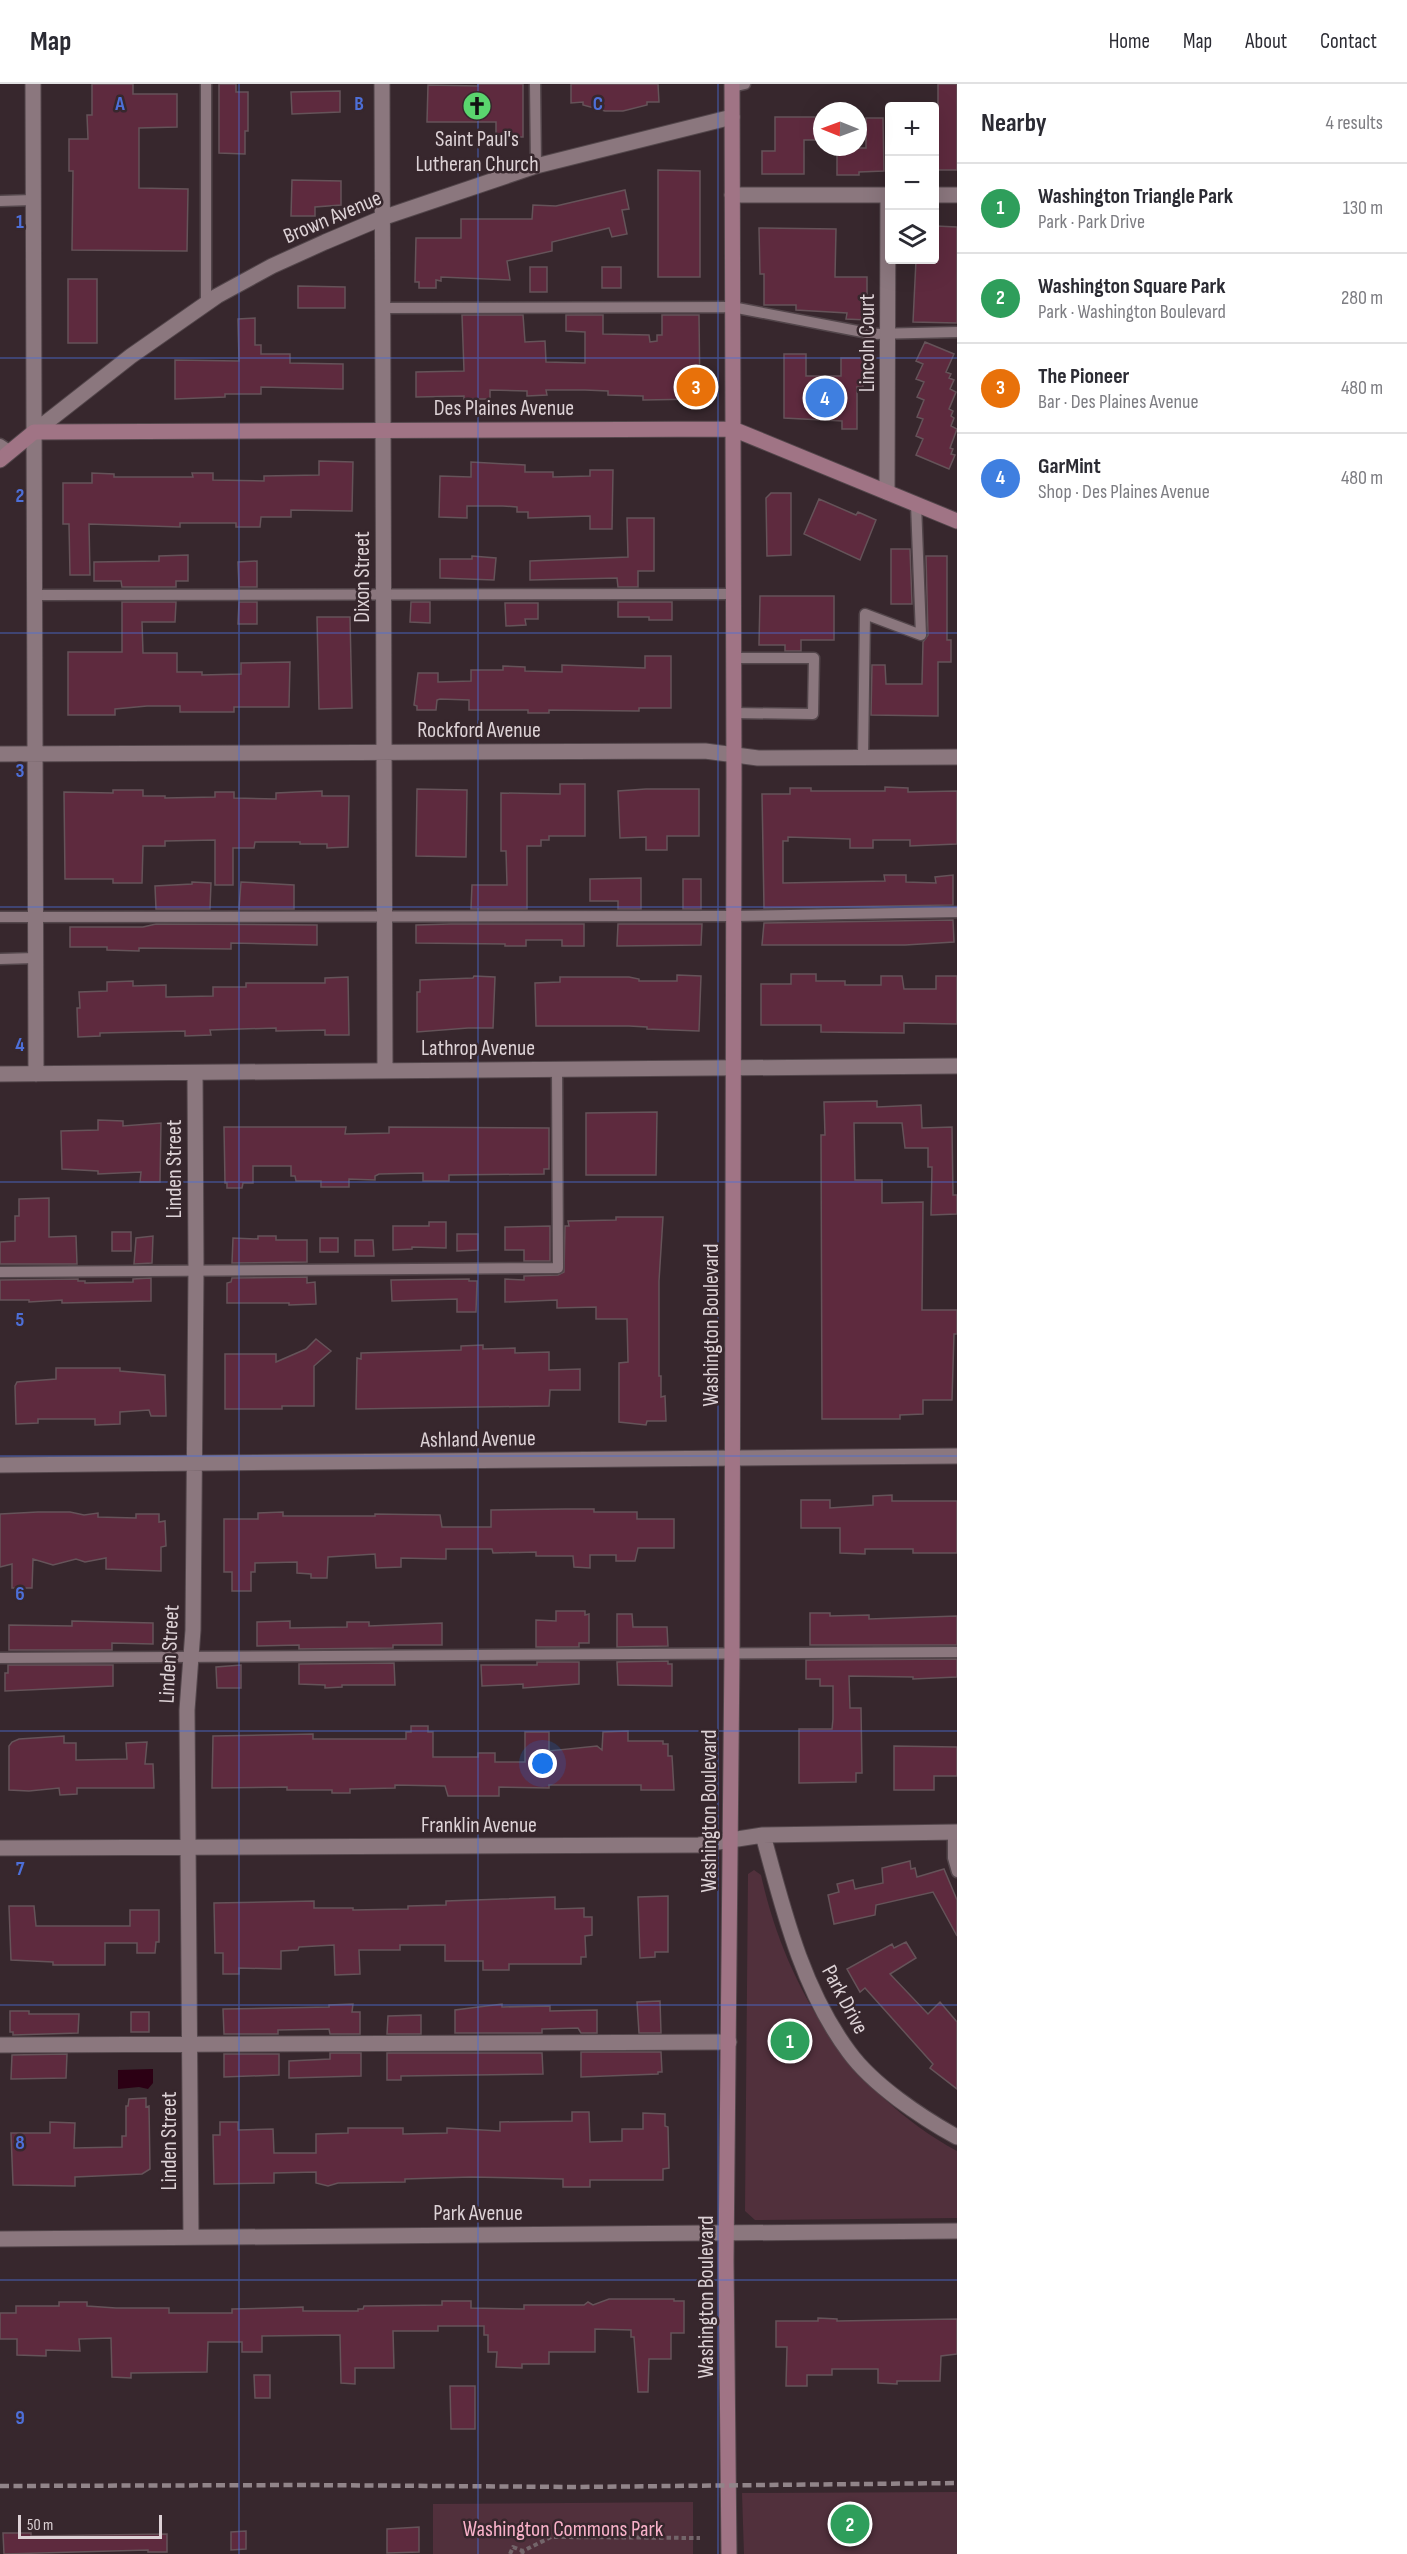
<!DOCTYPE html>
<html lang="en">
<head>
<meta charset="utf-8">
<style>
	:root { --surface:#fff; --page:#f7f7f7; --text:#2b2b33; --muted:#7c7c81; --line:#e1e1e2; --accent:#111827 }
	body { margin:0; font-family:"Sofia Sans Condensed",sans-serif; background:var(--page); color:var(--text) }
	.controls { position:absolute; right:18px; top:18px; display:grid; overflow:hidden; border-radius:6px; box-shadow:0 6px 24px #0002 }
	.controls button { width:54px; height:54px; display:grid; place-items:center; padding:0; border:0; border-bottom:2px solid var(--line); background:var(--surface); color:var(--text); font:30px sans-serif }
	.compass { position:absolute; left:813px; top:18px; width:54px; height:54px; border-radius:50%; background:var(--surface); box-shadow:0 6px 24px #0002; rotate:271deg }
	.scale { position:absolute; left:18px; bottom:15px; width:144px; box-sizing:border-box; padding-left:6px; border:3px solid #ddd2d6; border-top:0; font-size:16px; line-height:21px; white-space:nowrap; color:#ddd2d6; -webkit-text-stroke:4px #37272d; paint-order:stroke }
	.you { position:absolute; left:543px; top:1680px; width:21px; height:21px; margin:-15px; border:4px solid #fff; border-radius:50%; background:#1a73e8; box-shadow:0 0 0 9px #1a73e833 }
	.badge { display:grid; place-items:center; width:39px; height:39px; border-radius:50%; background:var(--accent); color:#fff; font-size:20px; font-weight:700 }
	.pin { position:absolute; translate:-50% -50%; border:3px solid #fff; box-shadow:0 2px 6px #0006 }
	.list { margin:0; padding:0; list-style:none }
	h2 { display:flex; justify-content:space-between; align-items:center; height:78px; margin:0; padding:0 24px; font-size:26px }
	h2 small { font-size:20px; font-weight:400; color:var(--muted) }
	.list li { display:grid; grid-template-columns:39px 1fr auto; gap:18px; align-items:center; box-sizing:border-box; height:90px; padding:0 24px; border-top:2px solid var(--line) }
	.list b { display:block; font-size:22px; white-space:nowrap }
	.list p { margin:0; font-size:20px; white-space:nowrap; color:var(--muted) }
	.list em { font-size:20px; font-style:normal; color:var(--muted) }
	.icon { flex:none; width:33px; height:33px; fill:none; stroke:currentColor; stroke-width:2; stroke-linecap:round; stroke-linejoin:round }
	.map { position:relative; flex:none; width:957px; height:2470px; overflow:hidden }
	header { display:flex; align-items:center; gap:36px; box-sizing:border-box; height:84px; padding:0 30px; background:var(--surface); border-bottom:2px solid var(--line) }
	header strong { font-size:28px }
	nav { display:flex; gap:33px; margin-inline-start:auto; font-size:21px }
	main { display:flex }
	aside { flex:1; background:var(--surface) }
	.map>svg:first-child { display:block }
</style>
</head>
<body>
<header>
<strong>Map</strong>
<nav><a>Home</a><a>Map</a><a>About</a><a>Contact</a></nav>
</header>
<main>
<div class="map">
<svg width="957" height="2470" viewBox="0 0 957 2470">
	<rect width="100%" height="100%" fill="#37272d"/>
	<path fill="#51303c" d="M754,1786L761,1791C786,1905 852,2010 957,2067V2134L755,2136L745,2127L748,1790Z
		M957,2408V2470H744L742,2409Z
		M693,2418V2470H433V2420Z"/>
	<path fill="#2c0014" d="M153,1985V1999L148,2005L139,2003L118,2005V1986Z"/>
	<path fill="#5e2a3e" stroke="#655359" stroke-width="1.5" d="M92,0H133V10H177V43L139,44V104L188,105L187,167L72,166L73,87H69V55H88L87,31H92Z
		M219,0H236V8H248V47H245V70L219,69Z
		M478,0H523V53H496V38H427L428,1L478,2Z
		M571,0H658L659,18H647V21L623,27H605L583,21V18L571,19Z
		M938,0H957V86H938Z
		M340,7V28L292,30L291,8Z
		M775,33H816V56H804V90H762V67H775Z
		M866,34H883L884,87L859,88V91H837V64H866Z
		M658,86L700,87V193H658Z
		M292,96L341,97V121L315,123V132H291Z
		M625,106L629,125L622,126L627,150L612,153L609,144L552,158V167L507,177L510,196L441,193V197L436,196V204H419V198H415L416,154H461V135H532L533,121L556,122Z
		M936,142L957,143V239L913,238L916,176H936Z
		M759,144L836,145L835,193H867V236L846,235L847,229L796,226V221H764V190H760Z
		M530,183H547V208H530Z
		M602,183H621V204H602Z
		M68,195H97V259H68Z
		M298,202L345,203V224H298Z
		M462,231H523L525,258L545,257L546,278L585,279V248L566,247V231H603V250L649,251L650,258L657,257V251H662V231H699L700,315L643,316V312L608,311V307L585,306H546L547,311L527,312V307L490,306V315H464V312L416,313V288L464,287Z
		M255,234V261H261V270H290V279L343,280V305L261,303V310H225V313L175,315V276L239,277L238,235Z
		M925,258L954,270L946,288L951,290L949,294L954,296L950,305L956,308L949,325L953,327L951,332L954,334L951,342L957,345L950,364L953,365L951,370L955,371L949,385L916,371L923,355L916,352L923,335L917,333L924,316L917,313L924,298L916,295L923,280L916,277Z
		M784,270H806V292H841V274H863V303H857V345H842V337L784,334Z
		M319,377L353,378L352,427L291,426V433H261L260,443H236V439H180V443L89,440L90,491H70L69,440H63V399H92V389L114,390V393H193L192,389H213V396L264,397V392L319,391Z
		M471,378L525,381V388H553V393L590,392V386H613L612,445H590V432L528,434V428H517V423L503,422H467V434L439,433L440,392L471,393Z
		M771,409H791V471L767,472L766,414Z
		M819,415L856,431L858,428L876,436L860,476L804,450Z
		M627,434H654V487H638V503H618L617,494L530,496V477L628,473Z
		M891,465H910L912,520H891Z
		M188,471V497H176V503H122L121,497H94V478L159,477V472Z
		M472,472L496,474L494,496L440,494V475H472Z
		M926,472H947V556H951V578H938V632L871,631L872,581H885L886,600H922L923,558L928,551Z
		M257,477V503H239L238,478Z
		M760,512H834V556H801V567H785V561H759Z
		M122,518H176L175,538H142L143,569H177V588H202V591L241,590V579L290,578L289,623H234V628H180V622H147L115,625V631H68V568H122Z
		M239,518H257V540H238Z
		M411,518H430V539L410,538Z
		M618,518H672V536H649V533H618Z
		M505,519H538V535H525L526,541L506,542Z
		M317,533H350L352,624L319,625Z
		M645,572H671V624H639V627L549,626V629H528V626H469V616L440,615L437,616L436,626H417V622L414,621L418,589H438V598L471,597V586H503V582L525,583V587L562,588V581L645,584Z
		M560,700H585V752H549V756H541V762H527V825H471L472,801H507L506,767H501V709L560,710Z
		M885,703L908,704V708L957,707V760L910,762V756H873V764H850V755L788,753V757H783V799L885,797L884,791H906V798L936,799L935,793L953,791V821L764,824L762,710H790V704H811V707H885Z
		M417,705L467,706L466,773L416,772Z
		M646,705H699V752H667V766H646V753L620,754L618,707Z
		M113,706H143V712H165V714L215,713V708H234V714L276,715V709L297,708L322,707V712H349L348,763L327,764V760H300V758H255L254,764H233V801H215V756L165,757V762H143L142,799H113V795H65L64,708L113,709Z
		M641,794V825H618V817H590V795Z
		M683,795H701V825H683Z
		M192,798L211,799L210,825H156L155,802L192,800Z
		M241,798L294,801V825H239Z
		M953,836L954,858L905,861H762L764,839Z
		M156,840L317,841V861L231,859V865L139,864V867L107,866V863H70V843H143Z
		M451,840H584V862H562V856H526V862H505V860L416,859V841Z
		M618,840H702L701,861L617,862Z
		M791,890H816V897H845V901H881V892H902L904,905H936V892H957V940L904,939V949L821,948V941H761V900H791Z
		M677,891L701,892L699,947L647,945V943L629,942H536L535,899L560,898V893H629L639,895V897H677Z
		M474,892L495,893L493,944H468L417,948V908H420V896L473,894Z
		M348,893L349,951H325V946L276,947V944L210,946L211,951L185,952V947L100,949V952L78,953L77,924H80L79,908L107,907V898L133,897V902L166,901V913L213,912V903H246V899H325V894Z
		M877,1017V1023L921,1021L922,1044L952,1043L953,1111H957V1130L931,1131L932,1083H928V1064H905L902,1039H854L855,1096H882V1119L923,1118L922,1226H957V1250H954L952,1316H923V1330L900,1331V1335H822L821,1051H825L824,1018Z
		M657,1028L656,1091H586V1029Z
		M98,1036L123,1037V1042L161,1039L160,1098H140L141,1088L98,1090V1087L62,1085L61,1047L98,1046Z
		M224,1043H346L345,1050L389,1049V1043L549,1044V1085H544V1090L449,1091V1097H423V1089L379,1090L375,1092V1096L349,1095V1103H321V1097H296L295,1092H291V1082H253V1099H243L242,1104H227V1099H225Z
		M49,1114V1153L76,1152L77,1180H0V1158L15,1157V1132H19V1115Z
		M616,1133H663L659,1197V1292H661V1313L665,1312L666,1337H647L646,1341L619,1338V1279L628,1278L627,1235H596V1223L557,1224V1216L505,1218V1195L524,1196V1192L558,1191L564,1188L565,1142H569L568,1137L616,1136Z
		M429,1138H446V1164L412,1163V1165L393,1166V1142H429Z
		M550,1142V1177H524V1166H505V1143Z
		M112,1148H131V1167H112Z
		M457,1150H478V1166L457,1167Z
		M153,1152L152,1179L134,1180L136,1154Z
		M258,1152H276V1156H307V1178L232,1179L233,1154L258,1155Z
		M320,1154H338V1168H320Z
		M355,1156H373L374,1172H355Z
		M307,1193V1199L315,1198L316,1220L289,1221V1219H227V1199L231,1198L232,1194Z
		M151,1194V1217L62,1219V1216L29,1218V1216H0V1196L78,1195V1197H85V1199L133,1198V1195Z
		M469,1195V1197H477L476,1228H457V1215L392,1217L391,1196Z
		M316,1255L331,1267L314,1282V1322H282V1325H225V1270H276V1278L306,1265Z
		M483,1261V1265L515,1264V1269L549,1268V1286L580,1285V1306H550L549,1322L356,1325L357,1274L361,1275V1269L461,1266V1262Z
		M56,1284H120V1287L165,1291L166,1332H151L149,1326L120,1328V1340L95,1341V1335H38V1339L16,1340L15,1302L17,1298L56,1295Z
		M892,1411V1417H957V1469H913V1465H865V1470L840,1469V1444H801V1416H830V1424L873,1421V1412Z
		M565,1425H594V1428H637V1435H674V1464H638L635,1477H616V1471H590V1484L574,1483L573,1472H536V1468L493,1469L492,1465H446V1475L401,1474V1483L376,1484L375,1470L328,1473L327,1494H311V1490L297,1489V1478L255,1479V1488H251V1507H232V1488H224V1435H258V1429L283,1428V1432H375V1430L440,1431L442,1443H491V1426Z
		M38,1428H70L84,1431L98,1429V1433L136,1434V1430H159V1438L165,1437L166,1462L161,1463V1487L106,1485V1474L85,1478L76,1475L53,1481L33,1475L32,1504H12V1480L0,1483V1430Z
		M556,1527H585V1531L589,1530V1559H579V1563H536V1536L556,1537Z
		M810,1529H830V1532L869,1531V1535L957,1532V1561H810Z
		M617,1530H632L633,1543H667L668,1562L617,1563Z
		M72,1537L153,1539V1560L112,1559V1566H9V1541L72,1542Z
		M290,1537V1544L347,1543V1538H369V1542L442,1539V1561H393V1564L299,1565V1561L257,1562V1538Z
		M957,1575V1593L913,1595V1593L849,1592L850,1624H861L862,1689H856V1698L799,1699V1645H832L833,1635V1602H820V1595H806V1576Z
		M668,1577V1580H672V1602L618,1601L617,1578Z
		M537,1578H579V1600L523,1604V1600L482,1602L481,1581H537Z
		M394,1579L395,1601H342V1603L325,1604V1601L299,1600V1580Z
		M8,1581H113V1602L5,1607V1589H8Z
		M241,1581V1604H217L216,1583Z
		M411,1642H428V1648H433V1673H478V1669H495V1678H525V1648H549V1667L597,1662L602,1666L603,1648L628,1647V1657H663V1660H668V1672H672L674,1706H641V1701H549V1704L499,1703V1712H448L445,1702L395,1701V1704L350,1705V1709H332V1706H287V1703L212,1704L213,1652L313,1650V1655H406V1648H411Z
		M64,1652V1659H76V1676L127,1675L126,1659L147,1658L145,1680H153L154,1704H77V1710L60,1711L59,1704L29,1707L9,1706V1662L12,1658L19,1655Z
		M894,1662L957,1663V1692H934V1706H894Z
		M910,1777L911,1785L915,1784L917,1793L944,1785L957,1816V1852L933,1808L876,1821L875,1831L834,1840L828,1811L839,1808L837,1800L853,1796L855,1805L883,1799L882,1784Z
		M668,1812V1868H655V1873L640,1874L638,1813Z
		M555,1813V1825L584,1824V1833H592V1851L585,1852L586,1873H581V1880H509V1886H483V1877H445V1861H400V1866H359L360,1890L335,1891L334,1861L299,1863L298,1866L281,1867V1885L239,1884V1890H223V1869H215L214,1819L314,1817V1824H353V1826L408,1825V1822L446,1821V1817Z
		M9,1822H34L36,1842H130V1826H159V1858H156L155,1869H137V1859H105V1881H53V1878L11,1876Z
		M906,1858L916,1874L890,1890L928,1930L940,1918L957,1938V2005L930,1984L933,1980L865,1904L860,1908L847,1885L892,1860L894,1864Z
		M660,1917L661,1949H639L637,1918Z
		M353,1920L352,1928H360V1950H330L329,1945L278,1946V1950H224L223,1925L329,1923V1921Z
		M502,1920V1923L550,1922V1927L597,1926V1949H581L578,1944L542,1945V1949H455V1926Z
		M10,1927H29V1930H79L78,1949L13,1951V1948H10Z
		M131,1928H149V1948H131Z
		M421,1931V1950H387L388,1932Z
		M581,1968H661L662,1988H658V1990L581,1993Z
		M330,1969H361V1992L289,1994V1977L330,1975Z
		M387,1969H542L543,1990L401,1992V1996H387Z
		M67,1970L66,1994L11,1995L12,1971Z
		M224,1970H279V1991L224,1993Z
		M146,2014V2023L149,2022L150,2085L142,2090L75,2093V2102L13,2101L11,2049H50V2038L75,2039L74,2064L122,2063V2052H126V2022H128L129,2015Z
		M572,2028H589L590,2058L622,2057V2045H643V2029L665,2030V2042L668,2043L669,2084L663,2085V2096H590V2103H563V2095L471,2093L405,2095V2098L338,2099L328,2102L316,2099V2088L274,2089V2099L214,2100L213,2051H220V2038H238V2046L273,2045L274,2069H316V2050L348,2049V2044H403V2050L447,2049V2044L500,2047V2038L572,2037Z
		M609,2215H674V2217H684V2249H671V2275H649L648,2308H638L634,2253H631V2246L595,2245V2268H549V2280H522V2284L496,2283L497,2268H488V2251H484V2242H438V2247H393L394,2284H355V2300L341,2299L340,2251L262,2252V2268H242V2258H208L207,2288L131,2289V2294L112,2293L111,2254L79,2255L80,2267L46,2266V2272L17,2271V2255H0V2229H16V2222H59V2218H87V2222L116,2224H169V2229H232V2225L275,2224L303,2223V2227H358V2225H363L364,2222L442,2221V2217H471V2224L524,2225V2221H584L588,2218L593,2221Z
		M818,2234L837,2235V2237L957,2235V2270L941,2272L940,2297H897V2300L878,2299V2285H832V2291H807V2302H786L787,2263H776V2237H818Z
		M254,2291H270V2314H255Z
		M450,2302H475V2345H451Z
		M419,2443V2468L387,2469V2445Z
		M246,2447V2465L231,2466V2448Z
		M3,2449H31V2452L167,2450V2468H148V2466L4,2470Z"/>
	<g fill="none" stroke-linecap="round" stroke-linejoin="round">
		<g stroke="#53464b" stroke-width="13">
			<path id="lane" d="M206,0V219
				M535,0L536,82
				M732,3L745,0
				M0,117L33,116
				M382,224L732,223L873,250L957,248
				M0,360L12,368
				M34,511L733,510
				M733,574H814L813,630L734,629
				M863,673L865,530L921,551L916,420
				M0,833L733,832L957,828
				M0,875L35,874
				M0,1188L558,1184L557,985
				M0,1574L957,1568
				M953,1748V1774L957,1788"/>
		</g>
		<g stroke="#53464b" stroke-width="17">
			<path id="street" d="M33,0L36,990
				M382,0L385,986
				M732,111H890
				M934,111H957
				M34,348L131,272L217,212L272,182L325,158L382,134L536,82L732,33
				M887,408L888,111
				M0,670L705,667L758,674L957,673
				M0,990L957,982
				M0,1381L957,1372
				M763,1751C783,1825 802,1905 849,1968C873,2001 921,2033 957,2053
				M0,1764L699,1761L763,1751L957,1748
				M0,1961L729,1958
				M191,2153L187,1626L193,1546L196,1186L195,989
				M0,2155L957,2147"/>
		</g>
		<g stroke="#53464b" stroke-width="17">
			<path id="secondary" d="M0,376L34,348L733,345L957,437
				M729,2470L726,2177L732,1569L734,694L732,0"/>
		</g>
		<path stroke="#73656a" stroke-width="4" stroke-dasharray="4.5 3" stroke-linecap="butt" d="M510,2470L513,2463L523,2467
			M522,2470L523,2467L551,2453L700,2454"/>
		<use href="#lane" stroke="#8b777e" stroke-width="10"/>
		<use href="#street" stroke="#8b777e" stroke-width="15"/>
		<use href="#secondary" stroke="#a07485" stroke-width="15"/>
		<path stroke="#918489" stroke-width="4.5" stroke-dasharray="9 4.5" stroke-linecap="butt" d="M0,2402L306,2401L576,2403L957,2399"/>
	</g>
	<path fill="none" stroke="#4d6fd8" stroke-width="1.5" stroke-opacity="0.55" d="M239,0V2470M478,0V2470M718,0V2470M0,274H957M0,549H957M0,823H957M0,1098H957M0,1372H957M0,1647H957M0,1921H957M0,2196H957"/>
	<defs>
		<g id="church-disc" transform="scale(1.5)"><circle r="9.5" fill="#5ad56e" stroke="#37272d"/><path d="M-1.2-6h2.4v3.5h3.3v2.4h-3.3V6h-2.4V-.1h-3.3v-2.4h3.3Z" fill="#111"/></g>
	</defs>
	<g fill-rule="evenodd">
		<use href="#church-disc" x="477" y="22"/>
	</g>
	<g text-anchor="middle" stroke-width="5" stroke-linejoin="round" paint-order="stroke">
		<g font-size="22" fill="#ddd2d6" stroke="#37272d">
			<text x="477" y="62">Saint Paul's<tspan x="477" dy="25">Lutheran Church</tspan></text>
		</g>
		<g font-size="22" fill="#ddd2d6" stroke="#37272d">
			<text transform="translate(332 132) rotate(-23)" y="8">Brown Avenue</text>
			<text transform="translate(866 259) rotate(-90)" y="8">Lincoln Court</text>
			<text x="504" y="331">Des Plaines Avenue</text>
			<text transform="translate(361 493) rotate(-90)" y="8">Dixon Street</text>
			<text x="479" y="653">Rockford Avenue</text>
			<text x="478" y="971">Lathrop Avenue</text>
			<text transform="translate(173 1085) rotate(-90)" y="8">Linden Street</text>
			<text transform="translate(710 1241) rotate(-90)" y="8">Washington Boulevard</text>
			<text transform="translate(478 1354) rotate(-1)" y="8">Ashland Avenue</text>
			<text transform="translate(168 1570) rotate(-87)" y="8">Linden Street</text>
			<text transform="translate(708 1727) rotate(-90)" y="8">Washington Boulevard</text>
			<text x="479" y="1748">Franklin Avenue</text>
			<text transform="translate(846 1915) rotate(62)" y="8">Park Drive</text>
			<text transform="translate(168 2057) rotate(-90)" y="8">Linden Street</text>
			<text x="478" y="2136">Park Avenue</text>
			<text transform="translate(705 2213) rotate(-90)" y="8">Washington Boulevard</text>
		</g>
		<g font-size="22" fill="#f8b1c9" stroke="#37272d">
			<text x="563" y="2452">Washington Commons Park</text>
		</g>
	</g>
	<g font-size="20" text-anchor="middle" font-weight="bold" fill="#4d6fd8" stroke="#37272d" stroke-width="5" stroke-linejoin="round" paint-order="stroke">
		<text x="120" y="26">A</text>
		<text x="359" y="26">B</text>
		<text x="598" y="26">C</text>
		<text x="20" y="144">1</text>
		<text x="20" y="418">2</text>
		<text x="20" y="693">3</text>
		<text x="20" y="967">4</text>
		<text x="20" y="1242">5</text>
		<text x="20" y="1516">6</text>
		<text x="20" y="1791">7</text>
		<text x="20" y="2065">8</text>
		<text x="20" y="2340">9</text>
	</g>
</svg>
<div class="controls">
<button>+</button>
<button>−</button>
<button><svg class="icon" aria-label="layers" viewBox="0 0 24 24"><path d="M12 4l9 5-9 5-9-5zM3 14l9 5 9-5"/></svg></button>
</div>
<svg class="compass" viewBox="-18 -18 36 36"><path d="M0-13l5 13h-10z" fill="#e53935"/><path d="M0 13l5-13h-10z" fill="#7c7c81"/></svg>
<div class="scale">50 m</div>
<div class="you"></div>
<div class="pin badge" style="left:790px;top:1957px;background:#2e9e5b">1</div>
<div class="pin badge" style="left:850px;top:2440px;background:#2e9e5b">2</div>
<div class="pin badge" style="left:696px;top:303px;background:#e8710a">3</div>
<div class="pin badge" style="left:825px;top:314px;background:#3f7fe0">4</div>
</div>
<aside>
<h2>Nearby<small>4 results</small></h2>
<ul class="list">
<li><span class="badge" style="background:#2e9e5b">1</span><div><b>Washington Triangle Park</b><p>Park · Park Drive</p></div><em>130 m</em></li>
<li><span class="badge" style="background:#2e9e5b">2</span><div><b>Washington Square Park</b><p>Park · Washington Boulevard</p></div><em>280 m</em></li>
<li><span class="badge" style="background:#e8710a">3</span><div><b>The Pioneer</b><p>Bar · Des Plaines Avenue</p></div><em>480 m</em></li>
<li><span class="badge" style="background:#3f7fe0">4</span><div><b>GarMint</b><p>Shop · Des Plaines Avenue</p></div><em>480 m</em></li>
</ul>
</aside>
</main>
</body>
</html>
